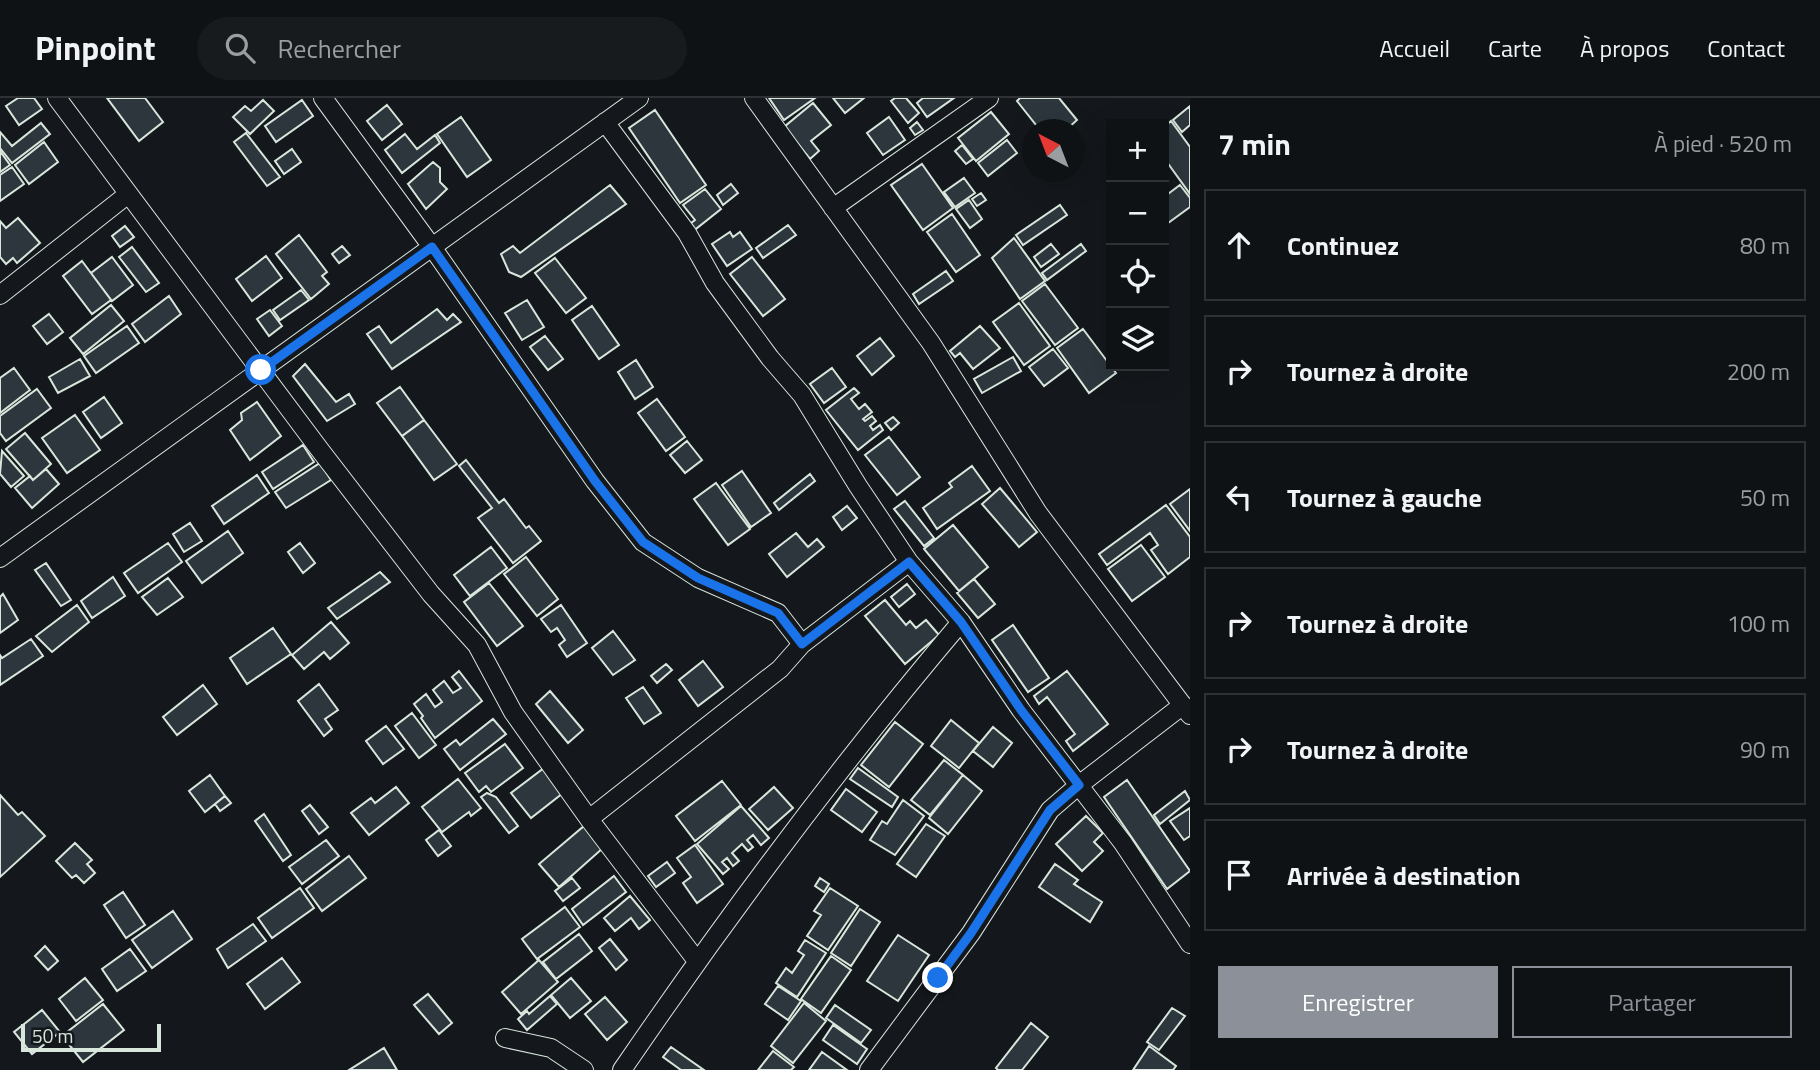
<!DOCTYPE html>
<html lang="fr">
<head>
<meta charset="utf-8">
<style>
	:root { --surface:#0f1215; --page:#181b1e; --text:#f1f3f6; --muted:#9b9ea0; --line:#2f3234; --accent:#8c9099 }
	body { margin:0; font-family:"Titillium Web",sans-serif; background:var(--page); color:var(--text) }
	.controls { position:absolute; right:21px; top:21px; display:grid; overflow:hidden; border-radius:0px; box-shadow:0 7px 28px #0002 }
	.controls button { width:63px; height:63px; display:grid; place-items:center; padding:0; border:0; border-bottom:2px solid var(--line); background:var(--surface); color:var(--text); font:35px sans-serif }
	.compass { position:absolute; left:1022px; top:21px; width:63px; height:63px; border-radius:50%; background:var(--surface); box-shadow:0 7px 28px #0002; rotate:318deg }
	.scale { position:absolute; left:21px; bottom:18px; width:140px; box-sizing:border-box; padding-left:7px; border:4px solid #d8e6dc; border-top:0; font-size:19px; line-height:24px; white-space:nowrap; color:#d8e6dc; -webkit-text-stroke:5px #14181c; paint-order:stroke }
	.stop { position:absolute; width:21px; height:21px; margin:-16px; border:5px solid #1a73e8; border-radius:50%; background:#fff }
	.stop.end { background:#1a73e8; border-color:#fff; box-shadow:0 2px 7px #0008 }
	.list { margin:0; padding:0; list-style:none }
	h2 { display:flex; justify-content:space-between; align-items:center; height:91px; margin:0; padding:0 28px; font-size:30px }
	h2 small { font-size:23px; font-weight:400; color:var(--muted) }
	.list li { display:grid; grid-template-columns:46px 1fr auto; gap:21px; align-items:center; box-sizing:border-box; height:112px; margin:0 14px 14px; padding:0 14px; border:2px solid var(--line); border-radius:0px }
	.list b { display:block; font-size:26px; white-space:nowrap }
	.list em { font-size:23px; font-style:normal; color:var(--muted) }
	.actions { display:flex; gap:14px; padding:21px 28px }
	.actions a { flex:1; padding:16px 0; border:2px solid var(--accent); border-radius:0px; text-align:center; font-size:24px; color:var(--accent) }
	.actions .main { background:var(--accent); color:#fff }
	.icon { flex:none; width:38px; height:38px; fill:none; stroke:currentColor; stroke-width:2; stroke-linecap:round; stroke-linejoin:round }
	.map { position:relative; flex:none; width:1190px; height:972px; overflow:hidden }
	header { display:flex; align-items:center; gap:42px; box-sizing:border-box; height:98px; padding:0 35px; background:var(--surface); border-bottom:2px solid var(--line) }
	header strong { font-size:33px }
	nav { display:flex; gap:38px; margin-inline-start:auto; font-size:24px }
	.search { width:490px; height:63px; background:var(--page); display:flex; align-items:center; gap:18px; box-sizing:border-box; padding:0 24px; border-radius:38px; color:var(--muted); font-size:26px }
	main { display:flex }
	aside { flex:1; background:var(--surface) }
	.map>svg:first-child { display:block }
</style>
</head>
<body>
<header>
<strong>Pinpoint</strong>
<div class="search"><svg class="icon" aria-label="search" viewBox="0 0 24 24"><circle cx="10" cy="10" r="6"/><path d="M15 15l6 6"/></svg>Rechercher</div>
<nav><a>Accueil</a><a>Carte</a><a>À propos</a><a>Contact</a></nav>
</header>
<main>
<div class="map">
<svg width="1190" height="972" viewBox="0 0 1190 972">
	<rect width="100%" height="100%" fill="#14181c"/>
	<path fill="#2c363c" stroke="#d8e6dc" stroke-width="2" d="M18,0H34L42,11L19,27L6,8Z
		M107,0H145L163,24L139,43Z
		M769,0H815L784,22Z
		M833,0H864L845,15Z
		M895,0H906L919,15L908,25L891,3Z
		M923,0H954L927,19L917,5Z
		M1020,0H1059L1077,22L1066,32H1040L1017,3Z
		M263,2L274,13L250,36L233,19L245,8L251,13Z
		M302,2L313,18L276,44L265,28Z
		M813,5L831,27L811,43L819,53L810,61L784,29Z
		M387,7L402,26L382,42L367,23Z
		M1190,8V27L1182,34L1173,22Z
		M655,12L706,87L680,105L629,30Z
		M991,14L1009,36L976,63L958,40Z
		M461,19L491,62L467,79L437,36Z
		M889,19L905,42L883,57L867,35Z
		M1171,23L1190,49V96L1164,60V29Z
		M917,24L923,32L915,37L910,30Z
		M41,25L50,36L12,65L0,50V34L12,48Z
		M246,35L280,79L267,88L234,44Z
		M405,36L417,51L435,37L440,45L402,75L385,52Z
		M1007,42L1017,55L988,78L978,65Z
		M44,44L58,64L29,86L15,67Z
		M962,47L973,61L966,66L955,53Z
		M292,51L301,64L284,76L275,63Z
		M0,53L10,67L0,74Z
		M433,64L440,70V84L447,91L426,111L408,86Z
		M922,66L953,110L923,132L891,87Z
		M12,69L24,86L0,103V77Z
		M964,80L975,95L955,109L944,94Z
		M731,86L738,95L723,107L717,97Z
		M610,87L626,106L521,179L509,174L501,156L513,148L520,155Z
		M1180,87L1190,100V109L1164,128V99Z
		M705,91L721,111L692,134L687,128L695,122L683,107Z
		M981,95L986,102L977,108L972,101Z
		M969,102L982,121L970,130L956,111Z
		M1060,107L1067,117L1023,147L1016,137Z
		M952,116L980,157L956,174L927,134Z
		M18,120L40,145L17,165L13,160L6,166L0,159V123L6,130Z
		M788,127L796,137L763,160L756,150Z
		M125,128L134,139L120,149L112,138Z
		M730,134L733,139L740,134L752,151L727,168L712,146Z
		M299,137L327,174L322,178L329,186L311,201L276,156Z
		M1014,140L1045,183L1020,201L992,160Z
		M1051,146L1059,156L1041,169L1034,159Z
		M1081,146L1086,153L1047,182L1042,175Z
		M342,148L350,157L339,165L332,156Z
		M132,149L159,185L146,194L119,159Z
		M266,158L282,180L252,203L236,181Z
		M112,159L133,187L112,203L91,175Z
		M752,159L785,201L763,218L730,176Z
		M555,160L586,200L566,215L535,175Z
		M82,163L111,202L92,216L63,178Z
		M946,173L953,183L919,206L913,196Z
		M1045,186L1078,230L1055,247L1022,203Z
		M301,192L309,202L280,222L273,212Z
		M169,198L181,216L145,244L132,226Z
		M527,202L544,229L522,242L505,215Z
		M1019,205L1050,248L1024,267L993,224Z
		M111,207L124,223L83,256L70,240Z
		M592,208L619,247L599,261L572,222Z
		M437,211L447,222L453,216L461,224L392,271L367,236L379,228L391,245Z
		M270,212L282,228L269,238L257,221Z
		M49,216L63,234L47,246L33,228Z
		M127,228L139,245L96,275L84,258Z
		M980,228L1000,250L973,271L960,255L955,259L950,253Z
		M1083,231L1116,275L1089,295L1057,250Z
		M545,238L563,261L548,272L530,249Z
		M880,240L894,258L872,277L857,258Z
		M1053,251L1068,270L1044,288L1029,269Z
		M1013,259L1021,273L982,295L974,281Z
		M80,261L90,278L58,295L49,279Z
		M636,262L653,289L635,301L618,274Z
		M305,266L336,304L349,296L355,306L327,323L293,278Z
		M14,270L30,292L0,315V280Z
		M832,270L846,289L824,305L810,286Z
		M400,289L424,322L402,338L377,305Z
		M854,290L859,295L851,301L859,311L865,306L872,314L863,321L865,323L872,318L876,323L870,328L873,332L880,327L883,332L858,352L826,312Z
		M37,291L51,310L6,343L0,335V318Z
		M104,299L122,325L101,340L83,314Z
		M657,301L685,339L666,353L638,315Z
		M257,304L281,338L250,362L230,332L242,322L241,315Z
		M75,317L100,352L67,375L42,340Z
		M893,319L899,325L891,332L885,325Z
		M424,322L457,366L434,382L402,338Z
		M25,335L51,366L33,382L6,351Z
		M889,339L920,379L897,397L865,357Z
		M687,343L702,362L685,375L670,357Z
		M303,347L314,364L273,391L262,374Z
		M2,353L24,378L11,389L0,376Z
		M466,362L499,405L504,401L526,430L529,428L541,443L513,465L478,420L492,410L459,368Z
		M320,365L331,382L286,410L275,394Z
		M972,368L990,393L937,431L923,410L952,389L949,385Z
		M46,371L59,386L32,410L15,390L30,378L33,382Z
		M742,373L771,415L751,429L722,387Z
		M810,376L815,383L779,412L774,405Z
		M257,377L269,395L224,426L212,408Z
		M716,385L750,431L728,447L694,401Z
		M1000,390L1037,434L1019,449L982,406Z
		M1190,391V433L1170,406Z
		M905,403L934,440L924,448L894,411Z
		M1166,407L1190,439V459L1168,476L1151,452L1158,447L1150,435L1107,467L1099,456Z
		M847,408L857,420L842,432L833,419Z
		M190,425L202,443L184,454L173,436Z
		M953,427L988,469L959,493L924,451Z
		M228,433L243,455L202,485L186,463Z
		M796,435L808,449L817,441L824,449L787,479L769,456Z
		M168,445L182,464L138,495L124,475Z
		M300,445L315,465L303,475L288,454Z
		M1141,447L1165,479L1132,503L1108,471Z
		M491,449L507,470L470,498L454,477Z
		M526,459L558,501L537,518L504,476Z
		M46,465L71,502L61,508L35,472Z
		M380,474L390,484L337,521L328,510Z
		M113,479L125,498L92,520L81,503Z
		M168,480L183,499L157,517L142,499Z
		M974,481L995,506L978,520L957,495Z
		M489,485L523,528L497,548L464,504Z
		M907,486L915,496L899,509L891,499Z
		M3,496L18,522L0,535V499Z
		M885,502L906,527L910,523L916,530L926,522L939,537L905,566L865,518Z
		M77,507L89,524L52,554L36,538Z
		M561,507L587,545L567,559L559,547L565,542L557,530L551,534L541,521Z
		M331,524L349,545L330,561L324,554L304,571L292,557Z
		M1013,527L1049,580L1028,594L992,542Z
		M273,530L291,556L247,586L230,560Z
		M613,533L635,562L613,577L592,550Z
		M31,541L43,558L0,587V557L2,560Z
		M703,563L723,589L698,608L679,582Z
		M666,566L672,572L657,585L651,578Z
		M459,573L482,603L435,640L421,620L423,618L414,606L426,596L435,609L442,604L433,592L444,583L453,595L461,590L452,579Z
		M1067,573L1108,626L1073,653L1066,643L1075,636L1047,599L1039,606L1034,598Z
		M319,586L338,612L325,621L332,631L324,638L298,603Z
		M203,587L217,606L177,637L163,619Z
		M643,589L661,615L644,626L626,600Z
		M550,593L583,632L568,645L536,606Z
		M412,615L436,647L419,660L395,628Z
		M493,621L506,636L460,672L444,651L456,642L460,647Z
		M951,622L979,645L959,670L931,648Z
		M895,624L923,646L889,689L861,667Z
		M386,628L404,651L383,666L366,643Z
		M993,629L1012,645L993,669L973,653Z
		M505,646L523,670L491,694L486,688L479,694L465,675Z
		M944,662L963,677L930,717L911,702Z
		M544,670L563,695L531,720L511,695Z
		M858,670L898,699L892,709L850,681Z
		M210,677L225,698L205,714L189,693Z
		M963,677L982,693L948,736L929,720Z
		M458,681L481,710L471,718L469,714L442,734L422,709Z
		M1127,682L1190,773L1167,791L1104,699Z
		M722,683L741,707L695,743L676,718Z
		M396,689L409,705L369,737L351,715L371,700L375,705Z
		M774,689L793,710L768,732L749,711Z
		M846,691L877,714L862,734L831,712Z
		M1185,693L1190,702L1160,726L1154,717Z
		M487,695L496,699L518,728L509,735L481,699Z
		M0,697L18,717L22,714L45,738L0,779Z
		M225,698L231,705L220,713L215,706Z
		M903,702L924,718L895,757L870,742L882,723L887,726Z
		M310,707L328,729L319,736L302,713Z
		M741,708L769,740L761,747L753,737L747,742L753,749L748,753L742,746L732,755L739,763L733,768L727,760L722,764L729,771L723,776L697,746Z
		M1190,710V738L1184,742L1170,723Z
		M264,716L291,757L283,763L255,723Z
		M1086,718L1103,735L1094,744L1103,753L1082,773L1056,746Z
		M926,726L945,738L916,779L897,766Z
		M584,728L603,750L559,789L539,766Z
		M439,732L451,748L438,758L426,742Z
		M326,742L339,758L302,786L289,769Z
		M75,745L92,762L87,766L95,775L84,785L76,777L72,780L56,763Z
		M695,747L723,786L697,805L683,785L691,779L677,760Z
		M349,758L366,780L322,813L306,791Z
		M667,764L675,775L656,789L648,778Z
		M1055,766L1078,782L1074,786L1102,804L1090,824L1039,789Z
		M614,778L626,794L583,827L572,811Z
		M572,780L580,790L563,803L555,793Z
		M820,780L829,786L824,794L815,788Z
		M300,790L314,810L272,840L258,820Z
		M830,790L858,808L828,852L807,838L821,817L814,813Z
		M123,794L145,827L126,840L104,807Z
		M630,798L650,822L639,831L631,820L615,833L604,820Z
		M565,809L580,829L537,861L522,841Z
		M860,811L880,824L851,868L831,855Z
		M173,813L192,841L152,870L132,842Z
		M253,826L266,843L228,870L217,851Z
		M579,836L592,853L556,881L543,864Z
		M898,837L929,857L898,903L867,883Z
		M610,841L627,862L616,872L599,850Z
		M805,842L826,855L797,899L776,885L786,870L792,875L804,857L798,853Z
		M45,848L58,863L48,872L35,858Z
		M130,851L146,873L117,893L102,871Z
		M831,858L851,872L821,915L801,901Z
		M282,860L300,884L265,911L247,886Z
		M539,862L558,884L521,916L502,894Z
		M85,880L103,902L76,923L59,901Z
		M571,880L591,903L570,920L551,897Z
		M778,888L801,903L788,922L765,906Z
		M428,896L452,925L439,936L414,907Z
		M550,898L557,906L527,932L518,921L527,913L529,916Z
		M605,899L627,924L607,942L585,916Z
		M804,905L826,923L793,965L771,948Z
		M103,906L124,932L83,964L62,938Z
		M835,907L871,932L861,945L826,920Z
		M1172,910L1185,918L1159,952L1147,944Z
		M42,912L60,934L32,956L14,934Z
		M1031,925L1048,939L1022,972H998L996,970Z
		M833,927L867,951L857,966L823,942Z
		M1149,948L1176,968L1173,972H1133Z
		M671,949L704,972H681L663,959Z
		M384,950L397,972H349Z
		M773,953L794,969L791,972H758Z
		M822,954L847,972H809Z"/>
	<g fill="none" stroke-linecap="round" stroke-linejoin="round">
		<g stroke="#d8e6dc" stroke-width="20">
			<path id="minor" d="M57,0L320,352L431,496L477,547L513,614L589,721L697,863
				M323,0L432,149L595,383L643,444L698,480L778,515L802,546
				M754,0L931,245L1038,415L1190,617
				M605,24L687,135L715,185L770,260L802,297L858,388L909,464L961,524L1021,612L1123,745L1190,846
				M833,110L989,0
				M0,197L127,97
				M0,460L639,0
				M589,721L780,571L802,546L909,464
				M505,940L551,950L584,972
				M622,972C728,817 840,667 961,524
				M869,972L971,835L1050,712L1079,687L1183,607"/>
		</g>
		<use href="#minor" stroke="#14181c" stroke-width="18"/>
	</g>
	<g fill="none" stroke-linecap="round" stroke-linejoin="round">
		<path stroke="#1a73e8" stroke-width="9" d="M261,272L432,149L595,383L643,444L698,480L778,515L802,546L909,464L961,524L1021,612L1079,687L1050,712L971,835L938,880"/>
	</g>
</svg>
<div class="controls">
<button>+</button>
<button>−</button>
<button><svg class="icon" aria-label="locate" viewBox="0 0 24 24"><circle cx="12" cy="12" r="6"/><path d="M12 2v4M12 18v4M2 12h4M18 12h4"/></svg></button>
<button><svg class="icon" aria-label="layers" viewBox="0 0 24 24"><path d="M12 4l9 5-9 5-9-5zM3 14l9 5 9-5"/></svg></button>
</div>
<svg class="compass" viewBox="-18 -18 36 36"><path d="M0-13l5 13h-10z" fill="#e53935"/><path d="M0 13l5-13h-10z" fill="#9b9ea0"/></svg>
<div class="scale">50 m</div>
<div class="stop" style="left:261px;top:272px"></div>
<div class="stop end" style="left:938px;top:880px"></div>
</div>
<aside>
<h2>7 min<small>À pied · 520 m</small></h2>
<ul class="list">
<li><svg class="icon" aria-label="ahead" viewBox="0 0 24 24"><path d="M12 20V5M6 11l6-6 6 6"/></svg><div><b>Continuez</b></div><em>80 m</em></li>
<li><svg class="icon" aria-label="right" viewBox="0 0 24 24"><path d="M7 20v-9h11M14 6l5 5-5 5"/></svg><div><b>Tournez à droite</b></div><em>200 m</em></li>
<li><svg class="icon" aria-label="left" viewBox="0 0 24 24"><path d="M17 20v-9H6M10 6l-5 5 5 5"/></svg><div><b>Tournez à gauche</b></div><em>50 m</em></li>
<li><svg class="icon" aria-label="right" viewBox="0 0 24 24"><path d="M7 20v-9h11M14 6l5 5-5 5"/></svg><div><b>Tournez à droite</b></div><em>100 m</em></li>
<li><svg class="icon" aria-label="right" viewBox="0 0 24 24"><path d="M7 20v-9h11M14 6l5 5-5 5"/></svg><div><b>Tournez à droite</b></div><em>90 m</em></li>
<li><svg class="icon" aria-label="arrive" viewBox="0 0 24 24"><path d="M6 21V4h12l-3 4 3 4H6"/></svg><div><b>Arrivée à destination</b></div></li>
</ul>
<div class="actions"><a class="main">Enregistrer</a><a>Partager</a></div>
</aside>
</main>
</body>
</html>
